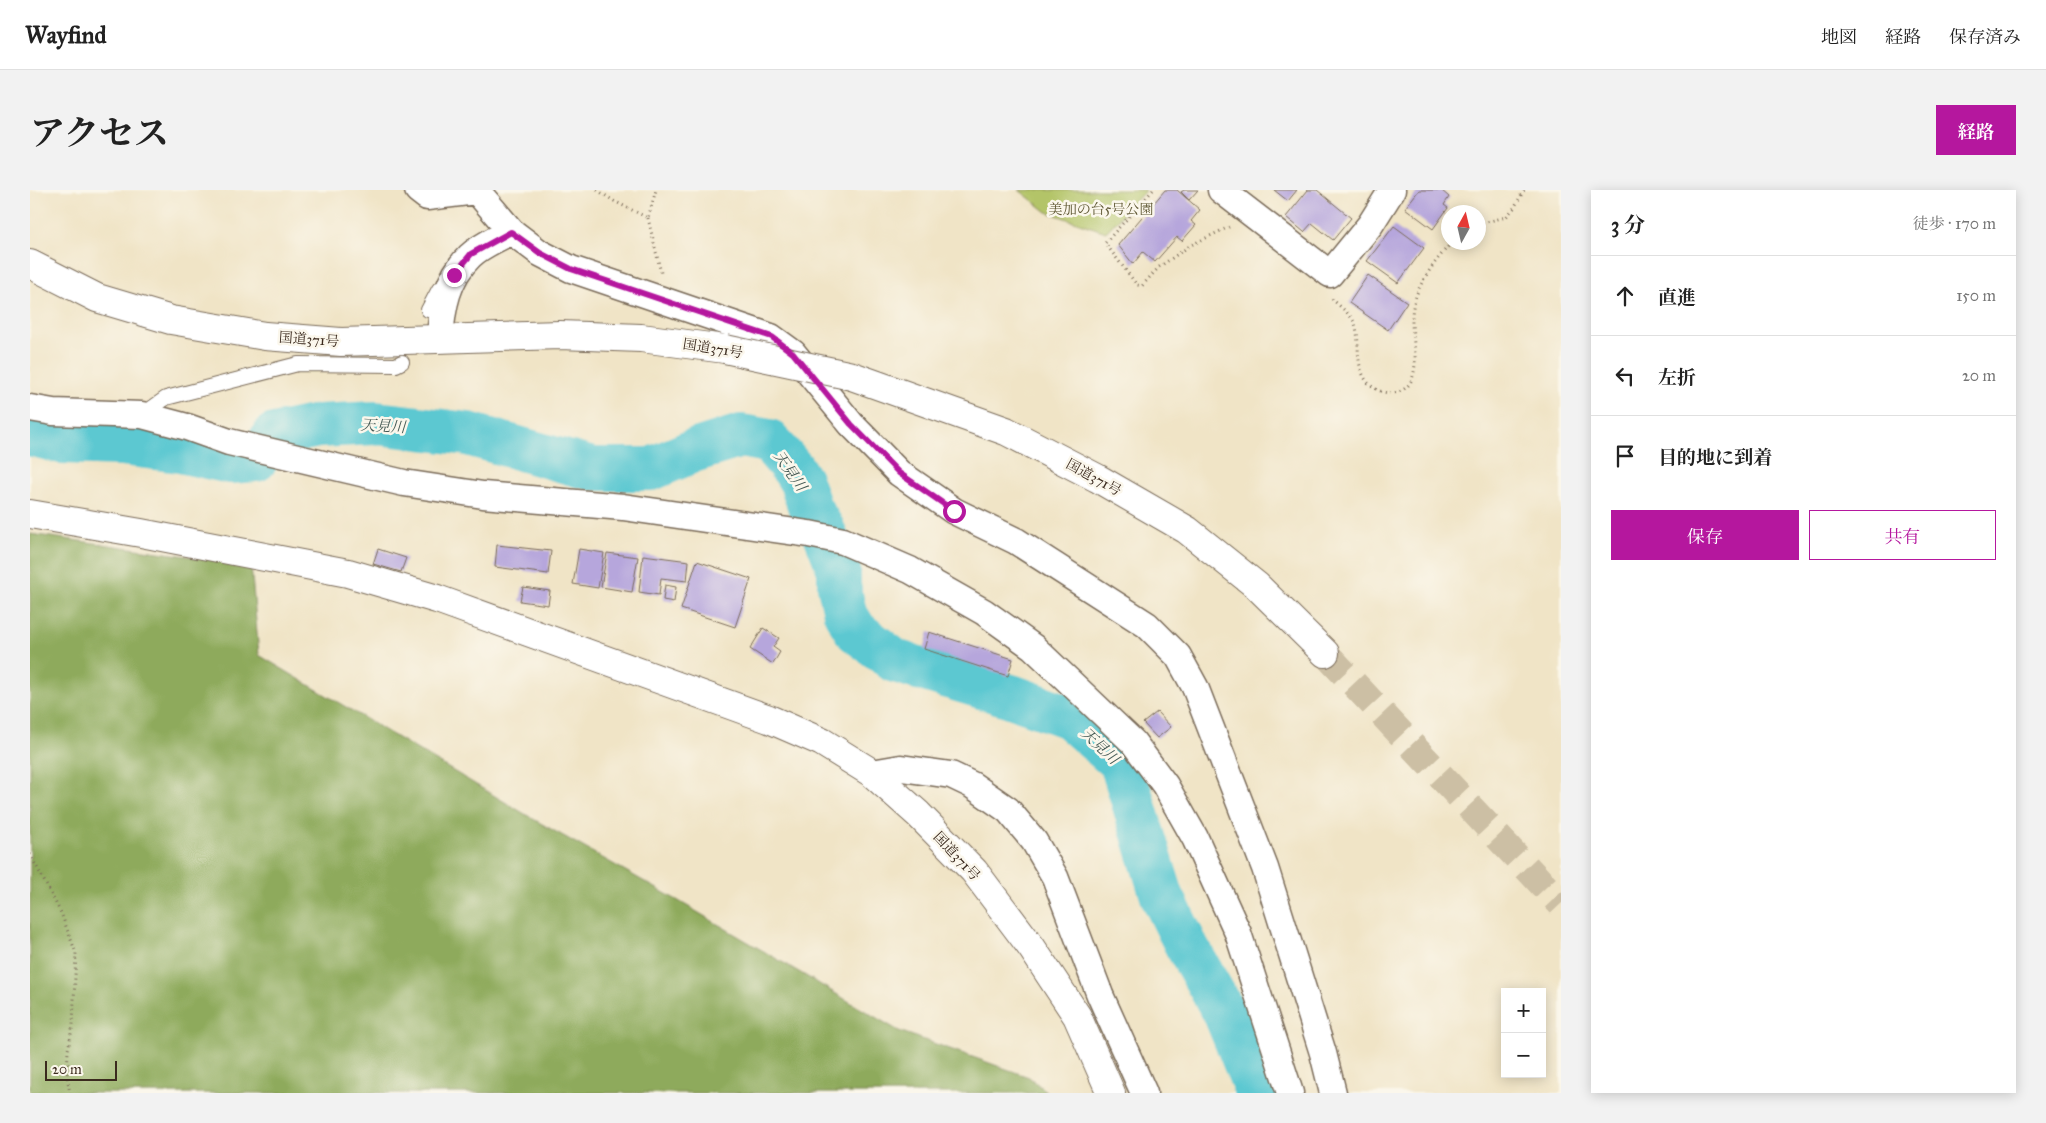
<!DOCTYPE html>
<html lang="ja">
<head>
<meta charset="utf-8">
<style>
	:root { --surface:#fff; --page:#f2f2f2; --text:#222; --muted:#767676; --line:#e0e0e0; --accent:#b5179e }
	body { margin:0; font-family:"IM FELL Great Primer","Noto Serif JP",serif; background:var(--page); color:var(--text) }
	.controls { position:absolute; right:15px; bottom:15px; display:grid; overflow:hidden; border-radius:0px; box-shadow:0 2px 12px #0003 }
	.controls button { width:45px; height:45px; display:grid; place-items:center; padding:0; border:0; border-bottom:1px solid var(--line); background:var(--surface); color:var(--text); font:25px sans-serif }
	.compass { position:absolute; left:1411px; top:15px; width:45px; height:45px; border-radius:50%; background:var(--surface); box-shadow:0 2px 12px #0003; rotate:8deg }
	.scale { position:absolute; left:15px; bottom:12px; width:72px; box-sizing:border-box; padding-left:5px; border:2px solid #3b2a1e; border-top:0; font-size:14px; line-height:18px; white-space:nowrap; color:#3b2a1e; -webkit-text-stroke:4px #fbf7ec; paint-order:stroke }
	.stop { position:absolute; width:15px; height:15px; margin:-11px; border:4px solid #b5179e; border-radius:50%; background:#fff }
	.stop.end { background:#b5179e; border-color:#fff; box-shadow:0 1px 5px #0008 }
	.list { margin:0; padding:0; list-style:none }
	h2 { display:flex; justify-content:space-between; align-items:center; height:65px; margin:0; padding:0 20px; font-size:21px }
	h2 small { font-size:16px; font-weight:400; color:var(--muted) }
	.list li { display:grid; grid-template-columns:32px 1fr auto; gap:15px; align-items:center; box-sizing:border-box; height:80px; padding:0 20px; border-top:1px solid var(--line) }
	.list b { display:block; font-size:19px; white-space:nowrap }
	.list em { font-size:16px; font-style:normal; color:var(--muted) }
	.actions { display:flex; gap:10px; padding:15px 20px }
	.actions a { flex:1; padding:11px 0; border:1px solid var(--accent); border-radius:0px; text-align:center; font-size:18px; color:var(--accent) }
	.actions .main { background:var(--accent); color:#fff }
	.icon { flex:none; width:28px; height:28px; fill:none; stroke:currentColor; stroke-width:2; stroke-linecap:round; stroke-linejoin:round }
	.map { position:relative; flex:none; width:1531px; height:903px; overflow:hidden; border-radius:0px }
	header { display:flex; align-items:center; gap:30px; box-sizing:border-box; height:70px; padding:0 25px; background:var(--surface); border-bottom:1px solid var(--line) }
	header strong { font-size:24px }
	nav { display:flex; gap:28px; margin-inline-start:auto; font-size:18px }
	.intro { display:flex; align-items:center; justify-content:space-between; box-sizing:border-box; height:120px; padding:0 30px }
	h1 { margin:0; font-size:35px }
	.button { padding:12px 22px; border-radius:0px; background:var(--accent); color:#fff; font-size:18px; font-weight:700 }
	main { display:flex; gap:30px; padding:0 30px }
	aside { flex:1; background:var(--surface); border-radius:0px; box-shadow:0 2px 12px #0003 }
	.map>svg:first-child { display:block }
</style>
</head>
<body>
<header>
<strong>Wayfind</strong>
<nav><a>地図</a><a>経路</a><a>保存済み</a></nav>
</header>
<div class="intro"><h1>アクセス</h1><a class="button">経路</a></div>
<main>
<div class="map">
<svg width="1531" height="903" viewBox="0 0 1531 903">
	<rect width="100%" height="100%" fill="#fbf7ec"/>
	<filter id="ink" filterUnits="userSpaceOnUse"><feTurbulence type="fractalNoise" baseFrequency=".02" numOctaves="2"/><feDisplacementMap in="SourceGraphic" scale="10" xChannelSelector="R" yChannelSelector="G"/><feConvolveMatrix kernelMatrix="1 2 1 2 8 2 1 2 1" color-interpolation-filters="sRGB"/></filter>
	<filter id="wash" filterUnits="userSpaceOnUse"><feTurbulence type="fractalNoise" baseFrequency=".0096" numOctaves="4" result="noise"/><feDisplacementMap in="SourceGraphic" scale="20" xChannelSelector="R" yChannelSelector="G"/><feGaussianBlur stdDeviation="1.12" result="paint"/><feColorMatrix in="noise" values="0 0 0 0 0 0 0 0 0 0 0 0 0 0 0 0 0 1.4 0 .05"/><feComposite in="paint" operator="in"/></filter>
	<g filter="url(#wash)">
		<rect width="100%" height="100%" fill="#f0e4c6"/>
		<path fill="#b3c467" stroke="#777742" d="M989,0H1116L1076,42L1017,22Z"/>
		<path fill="#8eaa5c" stroke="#646a3d" d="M0,344L221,375L229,465L505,630L647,710L869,841L999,887L1018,903H0Z"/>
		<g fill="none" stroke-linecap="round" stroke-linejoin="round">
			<path stroke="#5bc8d1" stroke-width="44" d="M0,244L31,252L91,254L150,261L200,272L226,270L244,245L288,236L346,233L381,237L438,244L562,279H621L663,261L711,246L739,251L763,279L771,292L780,318L793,339L809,380V396L815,423L826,441L865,471L981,506L1039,527L1091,573L1132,706L1156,755L1195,824L1227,903"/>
		</g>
		<g id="blocks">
			<path fill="#b6a6dc" d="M1135,0H1147L1170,20L1161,31L1166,35L1152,51L1147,47L1125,72L1113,62L1103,74L1088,55Z
				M1154,0H1168L1159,10L1151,2Z
				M1244,0H1267L1258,11Z
				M1278,0H1287L1321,28L1303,50L1282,33L1274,42L1256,27Z
				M1389,0H1411L1419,7L1414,15L1418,18L1403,39L1375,18Z
				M1364,36L1394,58L1368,93L1337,71Z
				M1338,85L1377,112L1358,140L1319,113Z
				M467,355L521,361L518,384L465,377Z
				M348,359L376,368L371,382L343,374Z
				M549,359L574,363L568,398L543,394Z
				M577,363L608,367L602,402L571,397Z
				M613,365L659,371L657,391L631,388L629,405L609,402Z
				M667,371L721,389L705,437L651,419Z
				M635,395L646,397L644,412L633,410Z
				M493,397L520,401L518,415L490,411Z
				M733,438L749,448L743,457L750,462L743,474L720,459Z
				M899,442L983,469L978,486L894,459Z
				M1127,522L1141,537L1127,548L1113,533Z"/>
		</g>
	</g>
	<g filter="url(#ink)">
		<use href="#blocks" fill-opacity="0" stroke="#7a6b59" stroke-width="1"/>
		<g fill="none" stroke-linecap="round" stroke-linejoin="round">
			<path stroke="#ccbfa4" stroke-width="28" stroke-dasharray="28 14" stroke-linecap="butt" d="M1295,463L1531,714"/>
			<g stroke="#7a6b59" stroke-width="16">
				<path id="lane" d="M398,120L409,99
					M112,225L136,208L268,174L366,175L372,172"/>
			</g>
			<g stroke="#7a6b59" stroke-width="29">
				<path id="street" d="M388,0L397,7L446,1
					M446,0L481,41L510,63L541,79L741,147L763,163L821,234L869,283L924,321L986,351L1117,435L1148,466L1165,497L1235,678L1293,863L1303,903
					M1191,0L1300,84L1340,35L1362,0
					M410,148C412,118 417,88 440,66C451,55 468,49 481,41
					M0,218L23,222L112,225L157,237L199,252L374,293L453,305L593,317L779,344L813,351L880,380L954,422L1003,457L1103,552L1135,595L1165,648L1208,743L1260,903
					M842,583L871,578L921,585L942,595L978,620L1004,651L1025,687L1070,805L1114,903"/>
			</g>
			<g stroke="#7a6b59" stroke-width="30">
				<path id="highway" d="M0,74L67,108L141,130L235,146L311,152L530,145L611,148L695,159
					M822,186L976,241L1067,288L1157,340L1227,396L1295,463
					M0,324L111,343L318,383L407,409L739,529L792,552L842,583L888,624L944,681L1002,758L1047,826L1081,903"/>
			</g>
			<path stroke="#7a6b59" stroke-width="3" stroke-dasharray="1 4" stroke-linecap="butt" d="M567,0L584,11L618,28L626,0
				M1123,0L1075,53L1107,95L1112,96L1129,77L1161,55L1199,37
				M618,28L631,83
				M1448,34L1476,27L1484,18L1494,0
				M1302,109C1308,115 1322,125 1325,134C1331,152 1324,172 1336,190C1347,206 1374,209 1382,189C1391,164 1377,139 1384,113C1389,91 1407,69 1422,52
				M0,664L31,723L46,763L43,834L38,860L37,886L40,903"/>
			<use href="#lane" stroke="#fff" stroke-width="14"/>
			<use href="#street" stroke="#fff" stroke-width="26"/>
			<use href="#highway" stroke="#fff" stroke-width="28"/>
			<g stroke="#7a6b59" stroke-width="30" stroke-linecap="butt">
				<path id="highway-bridge" d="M695,159L822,186"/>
			</g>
			<use href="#highway-bridge" stroke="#fff" stroke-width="28"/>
		</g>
	</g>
	<g fill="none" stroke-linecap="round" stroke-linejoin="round" filter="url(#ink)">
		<path stroke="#b5179e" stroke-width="6" d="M424,85L441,64L481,42L510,63L541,79L742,147L763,163L821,234L869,283L924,321"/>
	</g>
	<g text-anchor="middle" stroke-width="5" stroke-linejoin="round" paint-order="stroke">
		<g font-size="14" fill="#5f5834" stroke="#fbf7ec">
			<text x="1071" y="24">美加の台5号公園</text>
		</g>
		<g font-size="14" fill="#3b2a1e" stroke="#fbf7ec">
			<text transform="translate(279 149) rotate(4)" y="5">国道371号</text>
			<text transform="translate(683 158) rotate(9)" y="5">国道371号</text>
			<text transform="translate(1064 287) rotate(29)" y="5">国道371号</text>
			<text transform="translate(927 666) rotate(47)" y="5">国道371号</text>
		</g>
		<g font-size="15" font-style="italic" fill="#455954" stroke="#fbf7ec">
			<text transform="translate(353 236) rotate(3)" y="5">天見川</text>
			<text transform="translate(760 281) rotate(55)" y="5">天見川</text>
			<text transform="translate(1070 556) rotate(43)" y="5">天見川</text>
		</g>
	</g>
</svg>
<div class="controls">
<button>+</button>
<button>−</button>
</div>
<svg class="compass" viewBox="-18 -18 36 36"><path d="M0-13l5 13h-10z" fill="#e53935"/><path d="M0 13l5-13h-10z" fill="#767676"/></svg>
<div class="scale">20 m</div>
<div class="stop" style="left:924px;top:321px"></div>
<div class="stop end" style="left:424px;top:85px"></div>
</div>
<aside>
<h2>3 分<small>徒歩 · 170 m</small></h2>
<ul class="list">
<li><svg class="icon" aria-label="ahead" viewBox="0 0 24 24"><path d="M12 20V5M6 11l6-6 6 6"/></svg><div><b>直進</b></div><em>150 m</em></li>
<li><svg class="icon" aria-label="left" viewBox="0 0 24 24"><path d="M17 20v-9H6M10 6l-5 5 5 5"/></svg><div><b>左折</b></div><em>20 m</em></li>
<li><svg class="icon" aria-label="arrive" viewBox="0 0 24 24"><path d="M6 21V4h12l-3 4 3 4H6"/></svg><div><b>目的地に到着</b></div></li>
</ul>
<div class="actions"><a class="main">保存</a><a>共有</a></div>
</aside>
</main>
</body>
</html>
